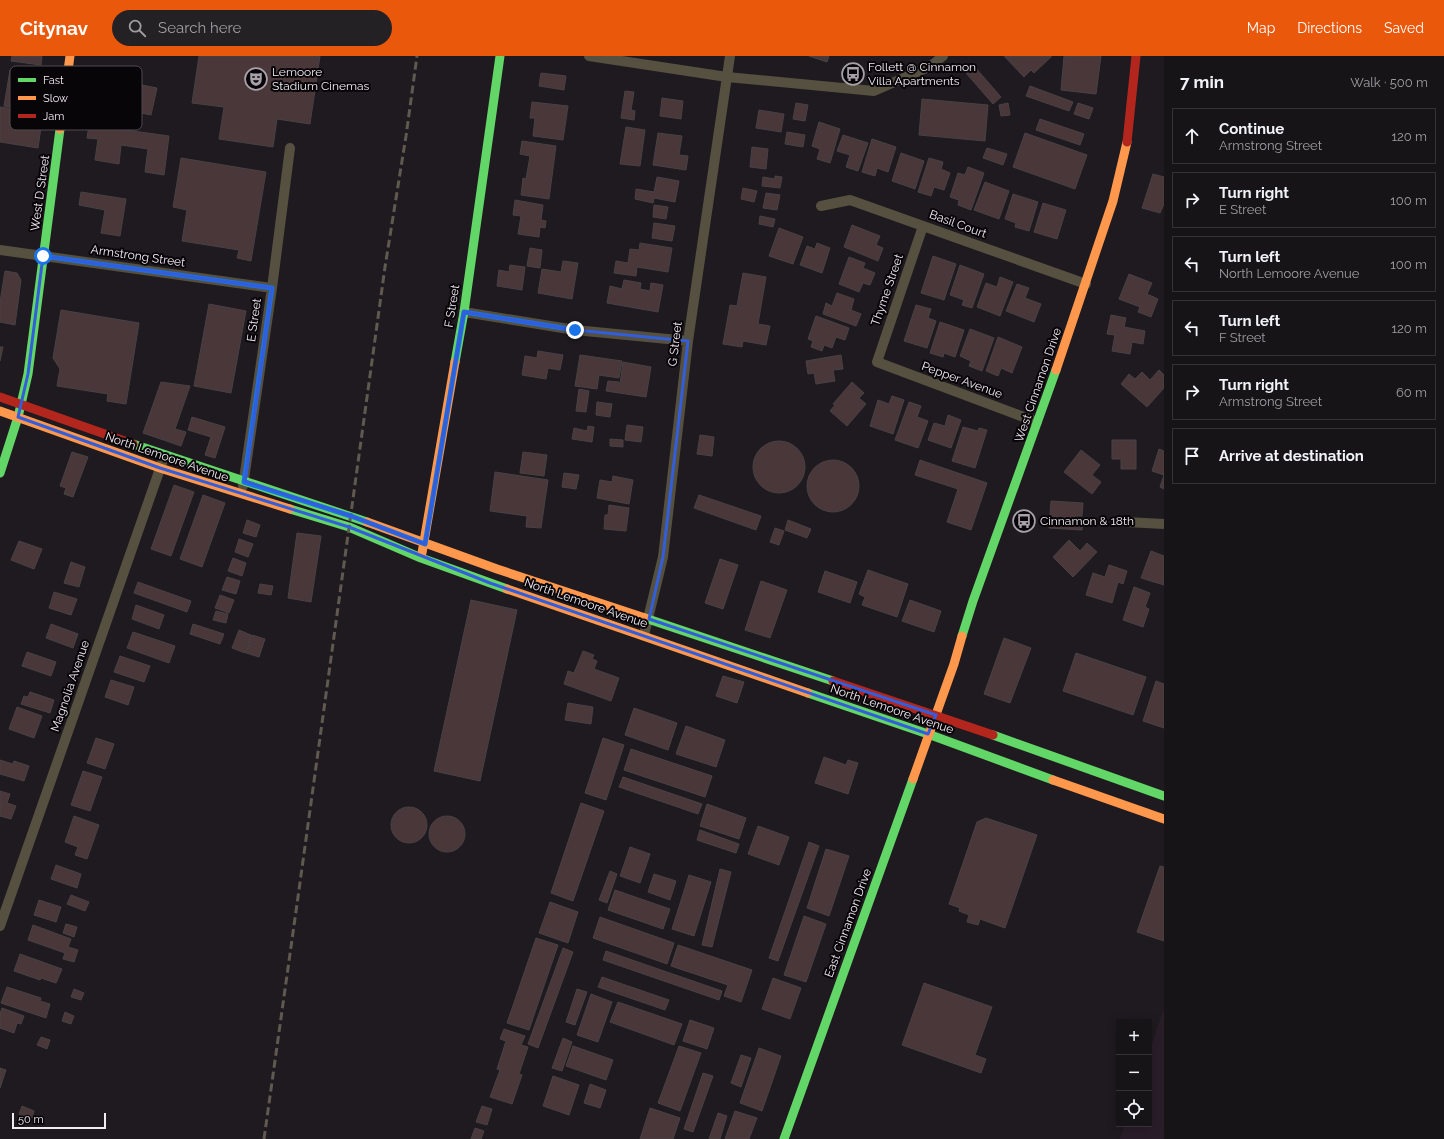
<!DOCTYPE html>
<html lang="en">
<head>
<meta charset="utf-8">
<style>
	:root { --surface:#171417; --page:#242124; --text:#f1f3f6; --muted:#9e9ea1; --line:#363336; --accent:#ea580c }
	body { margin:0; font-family:Raleway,sans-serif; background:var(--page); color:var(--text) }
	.controls { position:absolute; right:12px; bottom:12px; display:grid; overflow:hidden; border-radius:0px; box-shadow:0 2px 10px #0003 }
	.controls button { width:36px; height:36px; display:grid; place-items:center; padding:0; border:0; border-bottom:1px solid var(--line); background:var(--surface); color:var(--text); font:20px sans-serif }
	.scale { position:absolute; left:12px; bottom:10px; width:94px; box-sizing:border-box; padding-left:4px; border:2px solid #f1ecf2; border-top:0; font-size:11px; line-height:14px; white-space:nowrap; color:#f1ecf2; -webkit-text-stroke:3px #080508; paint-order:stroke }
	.stop { position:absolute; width:12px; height:12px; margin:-9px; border:3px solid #1a73e8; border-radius:50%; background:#fff }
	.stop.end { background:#1a73e8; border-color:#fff; box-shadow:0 1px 4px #0008 }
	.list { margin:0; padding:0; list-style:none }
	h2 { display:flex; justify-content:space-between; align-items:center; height:52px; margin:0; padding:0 16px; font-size:17px }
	h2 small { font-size:13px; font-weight:400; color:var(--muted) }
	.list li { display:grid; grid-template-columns:26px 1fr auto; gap:12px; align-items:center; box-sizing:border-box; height:56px; margin:0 8px 8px; padding:0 8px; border:1px solid var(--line); border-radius:0px }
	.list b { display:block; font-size:15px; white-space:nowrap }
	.list p { margin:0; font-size:13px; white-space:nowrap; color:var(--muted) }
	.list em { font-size:13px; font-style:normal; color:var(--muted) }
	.icon { flex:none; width:22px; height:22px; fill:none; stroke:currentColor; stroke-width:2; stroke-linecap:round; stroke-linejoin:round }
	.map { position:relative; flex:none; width:1164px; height:1083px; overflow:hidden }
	header { display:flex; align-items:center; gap:24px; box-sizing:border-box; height:56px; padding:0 20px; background:var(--accent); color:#fff }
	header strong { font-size:19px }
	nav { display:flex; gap:22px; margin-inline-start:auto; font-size:14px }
	.search { width:280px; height:36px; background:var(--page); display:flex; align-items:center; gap:10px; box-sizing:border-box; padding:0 14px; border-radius:22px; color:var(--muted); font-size:15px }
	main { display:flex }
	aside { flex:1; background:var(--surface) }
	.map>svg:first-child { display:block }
</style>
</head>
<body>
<header>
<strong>Citynav</strong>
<div class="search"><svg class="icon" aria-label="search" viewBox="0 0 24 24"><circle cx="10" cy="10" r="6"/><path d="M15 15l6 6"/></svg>Search here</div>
<nav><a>Map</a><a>Directions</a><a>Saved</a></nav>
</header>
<main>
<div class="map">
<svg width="1164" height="1083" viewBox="0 0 1164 1083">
	<rect width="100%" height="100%" fill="#1f1a1f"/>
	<path fill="#291d29" d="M1164,952V1083H1120L1125,1068H1149V996Z"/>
	<path fill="#4a3739" stroke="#474244" d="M12,0H42L41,9L11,5Z
		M199,0H320L310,68L277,63L273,91L219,83L224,51L192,47Z
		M809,0H829L827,6Z
		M1004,0H1051V1L1034,17L1031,14L1024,21Z
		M1064,0H1101L1096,38L1061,34Z
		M974,10L1001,41L993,48L966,17Z
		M10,14L40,19L38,32L44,33L43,44L37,43L35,55L4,50Z
		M541,17L566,20L564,34L539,30Z
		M97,20L157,32L151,59L135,56L137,47L94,38Z
		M1030,30L1073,46L1069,55L1026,40Z
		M625,35L634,36L631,54L635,55L634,64L621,62Z
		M662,42L683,45L681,63L660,60Z
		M922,43L988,49L985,85L919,79Z
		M532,46L568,50L563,84L533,80L535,62H530Z
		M796,47L808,49L805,65L793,63Z
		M1008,47L1010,59L1001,60L999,49Z
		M1078,47L1093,52L1089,63L1074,58Z
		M0,51L43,57L38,92L0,86Z
		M759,54L784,58L781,76L756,72Z
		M1040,63L1084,78L1080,89L1036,74Z
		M819,66L840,73L830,107L817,103L820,93L812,90Z
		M89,69L169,80L164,119L145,116L148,93L121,89L119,108L95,104L98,83L87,82Z
		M626,71L645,74L640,110L620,108Z
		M787,76L805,79L803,91L785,88Z
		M658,77L682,80L679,99L688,100L686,114L653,109Z
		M1025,77L1087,99L1075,133L1013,111Z
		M843,79L868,87L858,115L846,111L850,99L837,95Z
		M872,83L896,91L888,116L877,112L875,120L862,116Z
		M522,85L556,90L549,143L521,139L523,122L526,123L530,100L520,98Z
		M752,91L768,93L766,113L750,111Z
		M987,92L1007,98L1003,109L983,102Z
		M901,97L924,105L915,133L892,125Z
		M181,102L266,116L251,205L237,202L239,194L182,185L187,154L173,151Z
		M929,102L943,106L941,113L950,117L944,134L934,131L931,140L918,136Z
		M968,111L984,117L971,154L958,149L959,144L950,141L958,117L965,119Z
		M1153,118L1164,121V148L1160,157L1142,152Z
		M775,120L782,121L780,132L762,130L763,121L775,123Z
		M657,121L679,125L675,146L654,142L653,147L635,143L636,133L654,136Z
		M985,126L1009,135L999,163L974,154Z
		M743,132L757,135L754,146L741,143Z
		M81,136L126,143L120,180L101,177L105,154L79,149Z
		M766,137L780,139L777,154L763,152Z
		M1013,138L1038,146L1029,175L1015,171L1016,167L1005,163Z
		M515,144L543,149L541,164L546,165L545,172L540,171L539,181L518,178L521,160L513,159Z
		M1043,147L1066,154L1057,183L1034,176Z
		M654,149L668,151L666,163L653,161Z
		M760,160L775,163L773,171L759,168Z
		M654,167L675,170L672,185L652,182Z
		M852,169L880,180L876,189L883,192L878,205L844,191Z
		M779,172L803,181L793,208L769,200Z
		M640,187L672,192L668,216L637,211L636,220L614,217L616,205L628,207L630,193L639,194Z
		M817,187L830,192L822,217L800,209L807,190L815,193Z
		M530,192L542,194L540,212L527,210Z
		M933,200L956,208L944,244L921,237Z
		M849,201L865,207L863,212L875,217L870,229L863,227L859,236L839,228Z
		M563,205L578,207L572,243L538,237L542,213L561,216Z
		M510,209L525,211L522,234L497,230L499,214L509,216Z
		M960,209L984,218L972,252L962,249L964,244L950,239Z
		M5,215L17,217L21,224L15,269L0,266V246Z
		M743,217L766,221L758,268L770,270L766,289L743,285L742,291L723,288L730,249L737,250Z
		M1129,218L1152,227L1147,238L1158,243L1151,261L1138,256L1140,251L1119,243Z
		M1000,221L1013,226L1000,260L977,251L986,227L997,231Z
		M624,224L641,227L640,233L650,235L651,227L663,229L658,256L607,247L610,230L622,233Z
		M1017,228L1029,232L1025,242L1041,248L1034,266L1006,255Z
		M837,237L854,243L851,254L861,258L856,270L823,258L826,247L832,250Z
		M209,248L246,255L231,337L194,330Z
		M916,249L931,253L928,262L936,265L927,292L904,285Z
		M61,254L139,267L126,348L107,345L108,338L57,330L60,313L53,302Z
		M1111,259L1126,262L1124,271L1145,275L1143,288L1132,286L1130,298L1112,295L1115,279L1107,278Z
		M816,260L849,272L845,284L836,281L832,292L824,289L822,295L811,291L813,285L808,283Z
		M940,266L964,274L955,301L944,297L943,301L930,297Z
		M970,273L994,282L982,315L969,310L971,305L960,300Z
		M998,281L1022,291L1012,317L1001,312L998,320L986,315Z
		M0,291H3L0,305Z
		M538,295L563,299L560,314L548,312L546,323L522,319L525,300L537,302Z
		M580,299L622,305L619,322L599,319L597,333L575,330Z
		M841,299L843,313L833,314L835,325L816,328L814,317L808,318L806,305Z
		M623,306L651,311L646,341L606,335L608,325L619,326V328H620Z
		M1159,314L1164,319V332L1147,351L1121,328L1129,318L1135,323L1142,316L1150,324Z
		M161,326L190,330L175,373L186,376L181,390L143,377Z
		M852,326L864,337L859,342L866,348L847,370L830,355L835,349L833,348Z
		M579,333L589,335L586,356L576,355Z
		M892,340L904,344L893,378L870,370L878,344L889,348Z
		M597,346L612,348L610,361L596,359Z
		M909,346L921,350L917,361L928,365L918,392L895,384Z
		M948,359L961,364L951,392L928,384L934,367L945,370Z
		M192,361L225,371L215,402L205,399L211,381L188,374Z
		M627,369L643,371L641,386L625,384Z
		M588,370L594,371L592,386L572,383L574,372L587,375Z
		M963,371L978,375L979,372L987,374L975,412L952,405Z
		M700,379L714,381L712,400L697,398Z
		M610,383L623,384V391L610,390Z
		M1112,384H1136V413H1121V403H1112Z
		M753 411a26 26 0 1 1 52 0a26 26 0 1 1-52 0Z
		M1159,393L1164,395V433L1160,431L1164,419L1152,415Z
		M1081,394L1100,409L1092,419L1101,426L1092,438L1064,416Z
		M72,396L88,401L73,441L64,438L66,432L60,430Z
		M523,396L547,399L544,420L520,417Z
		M920,404L987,427L971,474L947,466L958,433L915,419Z
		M807 430a26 26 0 1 1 52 0a26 26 0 1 1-52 0Z
		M495,416L548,424L541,472L526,471L527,460L490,455Z
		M564,417L579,419L576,433L562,431Z
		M613,420L633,424L629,448L597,442L600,424L612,426Z
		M174,429L194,436L171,500L151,493Z
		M203,439L225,447L202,511L180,503Z
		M699,439L761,460L756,474L694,452Z
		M1051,445L1083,447L1082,460H1075L1074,464L1083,465L1082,474L1049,472Z
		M609,449L629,452L626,475L604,473L605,459H608Z
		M247,464L260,469L256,481L243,477Z
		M788,464L811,473L807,482L785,474Z
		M775,472L784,475L779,489L770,486Z
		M297,477L321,480L311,546L288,542Z
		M239,483L253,488L248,501L235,496Z
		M1069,484L1080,495L1087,487L1097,496L1073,521L1053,501Z
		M19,485L42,493L34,513L11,504Z
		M1151,495L1164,500V529L1141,522Z
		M233,502L246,507L242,520L228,515Z
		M720,503L738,509L723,553L705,547Z
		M71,506L85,511L79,531L64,527Z
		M1109,509L1127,515L1123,528L1118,526L1112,547L1086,539L1093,517L1105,521Z
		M868,514L908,528L897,561L862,549L865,541L859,538Z
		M825,515L857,526L850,547L818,536Z
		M227,521L240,525L236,538L222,534Z
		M761,525L787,534L770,582L745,574Z
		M138,526L191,545L187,556L134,537Z
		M260,528L273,530L271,539L258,537Z
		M1134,531L1150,537L1145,551L1149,553L1143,571L1123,564Z
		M54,536L77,543L71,559L49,552Z
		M220,539L234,544L229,557L215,552Z
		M471,544L517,554L480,725L434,715Z
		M910,544L941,555L934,576L902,565Z
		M136,549L164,559L159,573L132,563Z
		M216,555L228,558L226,567L213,564Z
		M51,568L78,578L73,592L46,582Z
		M193,568L224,578L220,588L190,578Z
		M239,574L251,579L245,597L232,592Z
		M133,576L175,590L169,607L127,592Z
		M252,579L265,583L259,601L246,597Z
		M1004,582L1031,592L1010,647L984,638Z
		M583,595L594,599L592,603L597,605L594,613L619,622L611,645L564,628L568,615L574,617Z
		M27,596L56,606L51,620L22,610Z
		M1076,597L1146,621L1133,659L1063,635Z
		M120,600L150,610L144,626L114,616Z
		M723,620L744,626L737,647L716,640Z
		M111,624L134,631L128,649L105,641Z
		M1156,625L1164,628V672L1143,665Z
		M30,636L54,644L50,657L21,648L24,640L28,641Z
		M568,647L593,651L591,668L565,664Z
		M17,651L42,660L34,682L9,673Z
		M634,652L677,667L668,694L625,679Z
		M686,670L725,684L716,711L676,698Z
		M96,682L114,688L105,713L87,707Z
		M603,682L624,689L606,744L585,737Z
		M631,693L712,720L705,741L624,714Z
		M824,701L846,709L848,704L858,707L848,738L815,727Z
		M0,704L13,708L14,705L29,710L24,725L0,718Z
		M83,715L102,721L90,755L71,749Z
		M623,721L702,748L698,758L619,731Z
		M0,735L10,738L7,747L16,750L11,763L0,760Z
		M581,747L604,755L573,845L551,837Z
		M707,748L746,762L739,783L700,770Z
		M391 769a18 18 0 1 1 36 0a18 18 0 1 1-36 0Z
		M74,760L99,769L87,803L75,799L78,791L65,786Z
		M429 778a18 18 0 1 1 36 0a18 18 0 1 1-36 0Z
		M986,762L1037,779L1005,872L980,863L978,869L967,866L969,859L959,855L960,852L949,848L977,766Z
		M758,770L789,781L779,809L748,798Z
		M700,774L739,788L736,797L697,784Z
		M809,786L819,790L778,905L769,902Z
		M630,791L650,798L640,827L620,820Z
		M826,793L849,800L829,860L807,852Z
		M56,809L81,818L77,832L51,823Z
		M1160,810L1164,811V885L1137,876Z
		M720,813L731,816L712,891L702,889Z
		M610,815L617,818L607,847L599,844Z
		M654,818L676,825L670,844L648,836Z
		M689,819L711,826L694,880L672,873Z
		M615,834L670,853L663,873L608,854Z
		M71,839L89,846L85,855L67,848Z
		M39,844L61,851L56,866L34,859Z
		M550,846L578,856L568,887L539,877Z
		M804,860L826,868L806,926L784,919Z
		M600,861L674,887L667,908L593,882Z
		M66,868L77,871L74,881L63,877Z
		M33,869L71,883L68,891L78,894L74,906L63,903L65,897L28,884Z
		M536,882L558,889L529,974L507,967Z
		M678,889L752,914L741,946L724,940L728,929L671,910Z
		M563,892L573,896L538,992L528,988Z
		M606,895L722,935L719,944L603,904Z
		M20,898L62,913L56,927L41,922L40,924L14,915Z
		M602,921L669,944L665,954L598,931Z
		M773,922L801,932L790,963L762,953Z
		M924,927L992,951L975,999L986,1003L981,1017L902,989Z
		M7,931L41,942L40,945L50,948L46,962L1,947Z
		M74,933L84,937L81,944L71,941Z
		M577,933L587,936L575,969L566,966Z
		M591,938L612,946L598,986L577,979Z
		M618,946L682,968L674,989L610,966Z
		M2,952L24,960L21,968L17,967L14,977L0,972V958Z
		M65,956L74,960L71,968L62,965Z
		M690,964L714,972L707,993L683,985Z
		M504,973L525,980L521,989L528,991L519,1018L522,1019L512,1048L490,1041L500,1014L497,1013L506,985L500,983Z
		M41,981L50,984L47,993L37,989Z
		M563,982L572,986L562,1015L552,1012Z
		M573,990L613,1004L606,1024L566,1010Z
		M679,990L701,997L680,1055L658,1047Z
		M759,992L781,1000L762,1055L740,1047Z
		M741,999L751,1002L741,1031L731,1027Z
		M0,1012L6,1014L0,1032Z
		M703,1017L713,1020L693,1076L684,1073Z
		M553,1020L579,1029L569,1059L543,1050Z
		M590,1028L606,1034L600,1052L584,1047Z
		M22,1050L34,1055L32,1062L19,1058Z
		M482,1050L492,1053L487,1069L476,1066Z
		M650,1052L680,1062L673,1083H640Z
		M735,1055L757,1062L749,1083H725Z
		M718,1057L727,1060L720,1083H709Z
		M475,1072L484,1075L481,1083H471Z"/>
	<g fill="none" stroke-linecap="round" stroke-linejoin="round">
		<path stroke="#565040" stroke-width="10" d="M589,0L727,21L874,35L931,10L943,0
			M821,150L850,144L1086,228
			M923,170L877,306L1037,366
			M0,194L272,232
			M464,256L575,274L688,285
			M243,430L272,232L290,92
			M1126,466L1164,468
			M644,579L663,501L688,285L730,0
			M0,870L162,407"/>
		<path stroke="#63d668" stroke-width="9" d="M455,306L464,256L500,0
			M133,388L367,466
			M0,417L18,361L28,318L60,73
			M290,453L349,471L421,502L507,533
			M645,562L833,625
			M962,580L973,545L1056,314
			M808,637L928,678L1053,724
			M993,679L1164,740
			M784,1083L913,723"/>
		<path stroke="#ff974d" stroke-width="9" d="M60,73L70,0
			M1056,314L1113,145L1127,86
			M0,355L160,412L290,453
			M367,466L497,513L645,562
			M422,497L455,306
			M507,533L808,637
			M913,723L954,608L962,580
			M1053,724L1164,763"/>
		<path stroke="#b3261e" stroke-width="9" d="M1127,86L1136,0
			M0,341L133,388
			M833,625L993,679"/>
		<path stroke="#5f594f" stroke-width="3" stroke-dasharray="8 4" stroke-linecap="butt" d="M264,1083L298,841L385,211L406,80L417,0"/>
	</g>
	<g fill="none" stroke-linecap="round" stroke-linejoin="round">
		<path stroke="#1a73e8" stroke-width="5" d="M43,200L272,232L244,426L351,460L425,488L464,256L575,274"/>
	</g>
	<path fill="none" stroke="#325edb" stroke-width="3" stroke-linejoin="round" d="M43,200L272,232L245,425L351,460L425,488L464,256L575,274L688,285L663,501L649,563L936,659L928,678L490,527L349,471L160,412L18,361L28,318Z"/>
	<defs>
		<g id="bus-ring" transform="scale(1.15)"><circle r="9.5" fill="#080508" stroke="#a8a2a8" stroke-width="1.5"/><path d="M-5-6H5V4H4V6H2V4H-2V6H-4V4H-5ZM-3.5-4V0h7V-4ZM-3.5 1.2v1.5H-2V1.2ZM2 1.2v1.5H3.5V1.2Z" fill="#a8a2a8"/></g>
		<g id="theatre-ring" transform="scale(1.15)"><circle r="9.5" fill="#080508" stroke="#a8a2a8" stroke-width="1.5"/><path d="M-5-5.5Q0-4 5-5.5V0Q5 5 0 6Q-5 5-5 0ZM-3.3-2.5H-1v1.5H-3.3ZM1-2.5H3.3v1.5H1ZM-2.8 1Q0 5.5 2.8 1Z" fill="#a8a2a8"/></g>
	</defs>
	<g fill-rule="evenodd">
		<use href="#bus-ring" x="853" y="18"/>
		<use href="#theatre-ring" x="256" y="23"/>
		<use href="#bus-ring" x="1024" y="465"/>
	</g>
	<g text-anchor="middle" stroke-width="4" stroke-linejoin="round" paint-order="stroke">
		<g font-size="12" fill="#f1ecf2" stroke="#080508" text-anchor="start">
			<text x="868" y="15">Follett @ Cinnamon<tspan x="868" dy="14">Villa Apartments</tspan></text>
			<text x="272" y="20">Lemoore<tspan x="272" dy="14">Stadium Cinemas</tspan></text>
			<text x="1040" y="469">Cinnamon &amp; 18th</text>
		</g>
		<g font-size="12" fill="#f1ecf2" stroke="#080508">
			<text transform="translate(40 137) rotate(-82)" y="4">West D Street</text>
			<text transform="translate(958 168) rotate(20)" y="4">Basil Court</text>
			<text transform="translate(138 200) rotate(8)" y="4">Armstrong Street</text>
			<text transform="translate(887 234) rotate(-71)" y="4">Thyme Street</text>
			<text transform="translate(452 250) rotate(-81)" y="4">F Street</text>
			<text transform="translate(254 264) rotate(-82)" y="4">E Street</text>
			<text transform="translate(675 288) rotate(-83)" y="4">G Street</text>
			<text transform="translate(962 324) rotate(20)" y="4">Pepper Avenue</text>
			<text transform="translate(1038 329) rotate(-71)" y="4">West Cinnamon Drive</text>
			<text transform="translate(167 401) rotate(19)" y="4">North Lemoore Avenue</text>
			<text transform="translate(586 547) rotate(19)" y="4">North Lemoore Avenue</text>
			<text transform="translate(70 630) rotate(-71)" y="4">Magnolia Avenue</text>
			<text transform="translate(892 653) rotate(19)" y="4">North Lemoore Avenue</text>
			<text transform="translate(848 867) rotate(-70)" y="4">East Cinnamon Drive</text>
		</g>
	</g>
	<rect x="10" y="10" width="132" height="64" rx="6" fill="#080508" stroke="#4e4a4e" stroke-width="1"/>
	<rect x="18" y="22" width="18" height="4" fill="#63d668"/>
	<rect x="18" y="40" width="18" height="4" fill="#ff974d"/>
	<rect x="18" y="58" width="18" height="4" fill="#b3261e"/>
	<g font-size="11" fill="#f1ecf2">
		<text x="43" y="28">Fast</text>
		<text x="43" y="46">Slow</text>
		<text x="43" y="64">Jam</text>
	</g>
</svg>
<div class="controls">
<button>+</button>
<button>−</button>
<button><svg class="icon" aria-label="locate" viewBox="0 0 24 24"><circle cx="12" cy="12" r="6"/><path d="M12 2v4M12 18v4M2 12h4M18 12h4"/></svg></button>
</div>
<div class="scale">50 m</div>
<div class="stop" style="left:43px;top:200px"></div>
<div class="stop end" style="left:575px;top:274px"></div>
</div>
<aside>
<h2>7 min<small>Walk · 500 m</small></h2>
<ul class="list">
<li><svg class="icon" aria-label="ahead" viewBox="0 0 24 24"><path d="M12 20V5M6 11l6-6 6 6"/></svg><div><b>Continue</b><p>Armstrong Street</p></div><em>120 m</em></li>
<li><svg class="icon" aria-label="right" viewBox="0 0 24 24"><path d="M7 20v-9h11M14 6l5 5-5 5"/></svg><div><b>Turn right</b><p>E Street</p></div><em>100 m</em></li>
<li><svg class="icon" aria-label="left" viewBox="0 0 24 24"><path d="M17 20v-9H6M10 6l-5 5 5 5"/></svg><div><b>Turn left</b><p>North Lemoore Avenue</p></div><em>100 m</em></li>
<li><svg class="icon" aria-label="left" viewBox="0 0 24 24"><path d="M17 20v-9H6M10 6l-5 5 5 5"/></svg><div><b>Turn left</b><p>F Street</p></div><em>120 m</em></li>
<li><svg class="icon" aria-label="right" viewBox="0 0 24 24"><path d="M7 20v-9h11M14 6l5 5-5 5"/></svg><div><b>Turn right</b><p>Armstrong Street</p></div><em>60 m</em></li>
<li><svg class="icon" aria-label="arrive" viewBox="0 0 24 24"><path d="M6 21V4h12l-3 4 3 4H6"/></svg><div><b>Arrive at destination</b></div></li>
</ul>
</aside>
</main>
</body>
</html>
